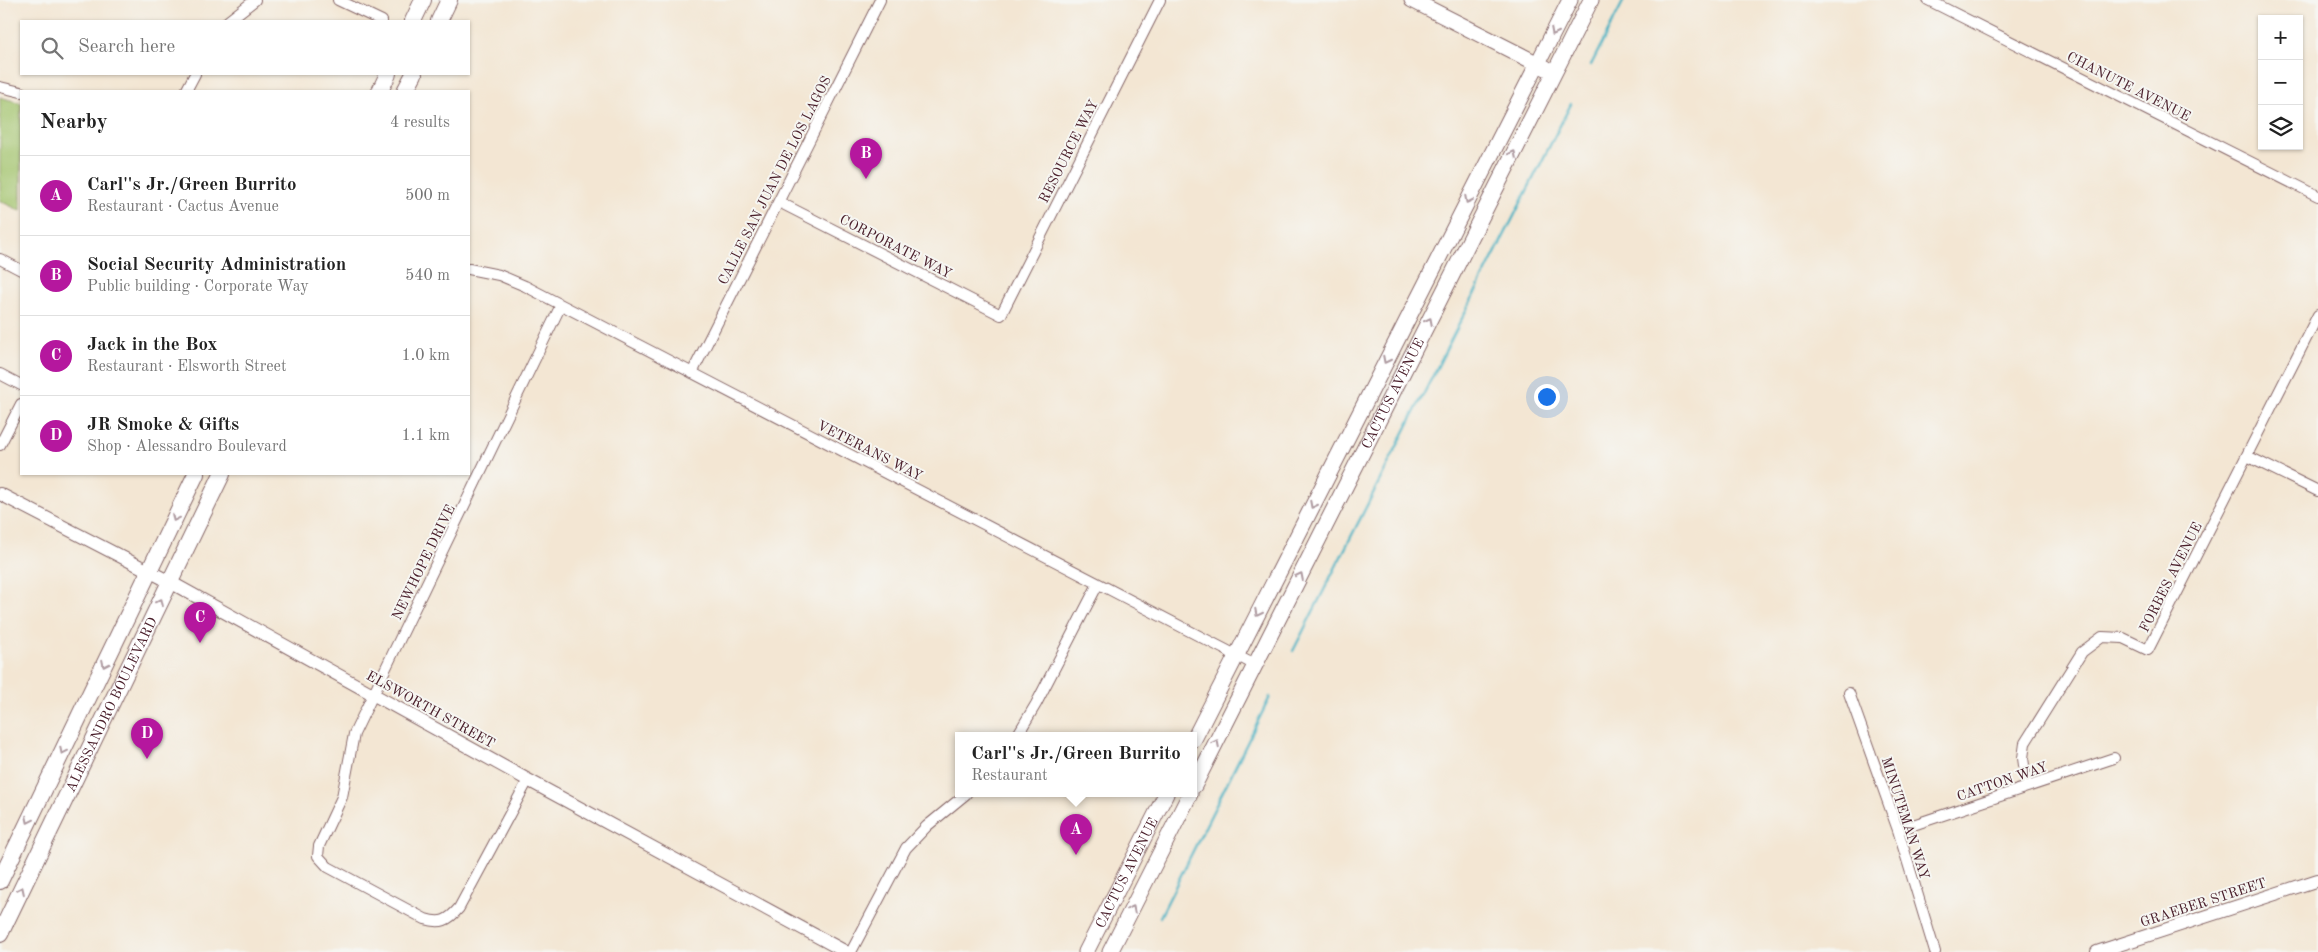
<!DOCTYPE html>
<html lang="en">
<head>
<meta charset="utf-8">
<style>
	:root { --surface:#fff; --page:#f2f2f2; --text:#222; --muted:#767676; --line:#e0e0e0; --accent:#b5179e }
	body { margin:0; font-family:"Old Standard TT",serif; background:var(--page); color:var(--text) }
	.controls { position:absolute; right:15px; top:15px; display:grid; overflow:hidden; border-radius:0px; box-shadow:0 1px 4px #0004 }
	.controls button { width:45px; height:45px; display:grid; place-items:center; padding:0; border:0; border-bottom:1px solid var(--line); background:var(--surface); color:var(--text); font:25px sans-serif }
	.you { position:absolute; left:1546px; top:396px; width:18px; height:18px; margin:-12px; border:4px solid #fff; border-radius:50%; background:#1a73e8; box-shadow:0 0 0 8px #1a73e833 }
	.badge { display:grid; place-items:center; width:32px; height:32px; border-radius:50%; background:var(--accent); color:#fff; font-size:16px; font-weight:700 }
	.pin { position:absolute; translate:-50% -41px; filter:drop-shadow(0 1px 2px #0008) }
	.pin::after { content:''; position:absolute; top:26px; width:18px; height:15px; background:inherit; clip-path:polygon(0 0,100% 0,50% 100%) }
	.popup { position:absolute; left:955px; top:732px; width:242px; height:65px; box-sizing:border-box; display:grid; place-content:center; border-radius:0px; background:var(--surface); filter:drop-shadow(0 1px 4px #0005); font-size:16px; white-space:nowrap; color:var(--muted) }
	.popup b { font-size:19px; color:var(--text) }
	.popup::after { content:''; position:absolute; left:50%; top:100%; margin-left:-10px; border:10px solid transparent; border-top-color:var(--surface) }
	.list { margin:0; padding:0; list-style:none }
	h2 { display:flex; justify-content:space-between; align-items:center; height:65px; margin:0; padding:0 20px; font-size:21px }
	h2 small { font-size:16px; font-weight:400; color:var(--muted) }
	.list li { display:grid; grid-template-columns:32px 1fr auto; gap:15px; align-items:center; box-sizing:border-box; height:80px; padding:0 20px; border-top:1px solid var(--line) }
	.list b { display:block; font-size:19px; white-space:nowrap }
	.list p { margin:0; font-size:16px; white-space:nowrap; color:var(--muted) }
	.list em { font-size:16px; font-style:normal; color:var(--muted) }
	.icon { flex:none; width:28px; height:28px; fill:none; stroke:currentColor; stroke-width:2; stroke-linecap:round; stroke-linejoin:round }
	.map { position:relative; flex:none; width:2318px; height:952px; overflow:hidden }
	.search { position:absolute; background:var(--surface); box-shadow:0 1px 4px #0004; left:20px; top:20px; width:450px; height:55px; display:flex; align-items:center; gap:12px; box-sizing:border-box; padding:0 18px; border-radius:0px; color:var(--muted); font-size:19px }
	.panel { position:absolute; background:var(--surface); box-shadow:0 1px 4px #0004; left:20px; top:90px; width:450px; height:385px; border-radius:0px }
	.map>svg:first-child { display:block }
</style>
</head>
<body>
<div class="map">
<svg width="2318" height="952" viewBox="0 0 2318 952">
	<rect width="100%" height="100%" fill="#f6f6f2"/>
	<filter id="ink" filterUnits="userSpaceOnUse"><feTurbulence type="fractalNoise" baseFrequency=".02" numOctaves="2"/><feDisplacementMap in="SourceGraphic" scale="10" xChannelSelector="R" yChannelSelector="G"/><feConvolveMatrix kernelMatrix="1 2 1 2 8 2 1 2 1" color-interpolation-filters="sRGB"/></filter>
	<filter id="wash" filterUnits="userSpaceOnUse"><feTurbulence type="fractalNoise" baseFrequency=".0096" numOctaves="4" result="noise"/><feDisplacementMap in="SourceGraphic" scale="20" xChannelSelector="R" yChannelSelector="G"/><feGaussianBlur stdDeviation="1.12" result="paint"/><feColorMatrix in="noise" values="0 0 0 0 0 0 0 0 0 0 0 0 0 0 0 0 0 1.4 0 .05"/><feComposite in="paint" operator="in"/></filter>
	<g filter="url(#wash)">
		<rect width="100%" height="100%" fill="#f3e6d3"/>
		<path fill="#a2c36c" stroke="#76714c" d="M0,97L21,103V211L0,201Z"/>
		<g fill="none" stroke-linecap="round" stroke-linejoin="round">
			<path stroke="#45b1c2" stroke-width="2.5" d="M1591,65L1624,0
				M1293,651L1571,104
				M1160,917L1270,697"/>
		</g>
	</g>
	<g filter="url(#ink)">
		<g fill="none" stroke-linecap="round" stroke-linejoin="round">
			<g stroke="#856566" stroke-width="12">
				<path id="minor" d="M338,0L382,21
					M1928,0L2318,196
					M228,21L255,0
					M0,87L21,92
					M186,91L195,74
					M779,202L1001,315L1160,0
					M0,259L21,270
					M469,269L499,275L525,286L1255,665
					M692,373L880,0
					M0,374L21,385
					M0,445L21,404
					M2247,456L2318,491
					M1849,693L1898,830L1935,952
					M1017,736L1036,704L1098,584
					M528,780L459,908C448,921 441,924 425,919L328,867L318,856L319,846L342,797L354,734L561,305
					M2027,787L2023,758L2025,743L2082,652L2102,637L2123,638L2148,650L2318,315
					M1898,830L2114,758
					M851,952L906,848L927,826L966,794"/>
			</g>
			<g stroke="#856566" stroke-width="14">
				<path id="tertiary" d="M0,494L170,582L528,780L846,952
					M2097,952L2318,880"/>
			</g>
			<g stroke="#856566" stroke-width="17">
				<g id="secondary">
					<path d="M1412,0L1546,68"/>
					<path d="M1194,739L1570,0"/>
					<path id="s1" d="M1194,786L1591,0"/>
					<path id="s2" d="M1086,952L1166,794"/>
					<path d="M1110,952L1190,794"/>
				</g>
			</g>
			<g stroke="#856566" stroke-width="18">
				<g id="primary">
					<path d="M413,21L423,0"/>
					<path d="M439,21L449,0"/>
					<path d="M380,91L388,74"/>
					<path d="M405,91L414,74"/>
					<path d="M0,881L196,474"/>
					<path id="s3" d="M0,934L222,474"/>
				</g>
			</g>
			<use href="#minor" stroke="#fff" stroke-width="10"/>
			<use href="#tertiary" stroke="#fff" stroke-width="12"/>
			<use href="#secondary" stroke="#fff" stroke-width="15"/>
			<use href="#primary" stroke="#fff" stroke-width="16"/>
		</g>
		<defs><path id="oneway-chevron" d="M-2-3.5L2.5 0L-2 3.5" fill="none" stroke-width="1.6" stroke-linecap="round" stroke-linejoin="round" transform="scale(1.25)"/></defs>
		<g stroke="#ae9aa0">
			<use href="#oneway-chevron" transform="translate(1554 32) rotate(117)"/>
			<use href="#oneway-chevron" transform="translate(1513 154) rotate(-63)"/>
			<use href="#oneway-chevron" transform="translate(1468 200) rotate(117)"/>
			<use href="#oneway-chevron" transform="translate(1429 321) rotate(-63)"/>
			<use href="#oneway-chevron" transform="translate(1386 360) rotate(117)"/>
			<use href="#oneway-chevron" transform="translate(1313 505) rotate(117)"/>
			<use href="#oneway-chevron" transform="translate(175 518) rotate(116)"/>
			<use href="#oneway-chevron" transform="translate(1300 576) rotate(-63)"/>
			<use href="#oneway-chevron" transform="translate(160 602) rotate(-64)"/>
			<use href="#oneway-chevron" transform="translate(1258 613) rotate(117)"/>
			<use href="#oneway-chevron" transform="translate(105 664) rotate(116)"/>
			<use href="#oneway-chevron" transform="translate(1216 743) rotate(-63)"/>
			<use href="#oneway-chevron" transform="translate(63 751) rotate(116)"/>
			<use href="#oneway-chevron" transform="translate(29 820) rotate(116)"/>
			<use href="#oneway-chevron" transform="translate(21 890) rotate(-64)"/>
			<use href="#oneway-chevron" transform="translate(1132 909) rotate(-63)"/>
		</g>
	</g>
	<g text-anchor="middle" stroke-width="4" stroke-linejoin="round" paint-order="stroke">
		<g font-size="14" fill="#4a1f2b" stroke="#f6f6f2">
			<text transform="translate(2129 86) rotate(27)" y="5">CHANUTE AVENUE</text>
			<text transform="translate(1068 151) rotate(-63)" y="5">RESOURCE WAY</text>
			<text transform="translate(774 180) rotate(-63)" y="5">CALLE SAN JUAN DE LOS LAGOS</text>
			<text transform="translate(896 246) rotate(27)" y="5">CORPORATE WAY</text>
			<text dy="5" stroke="none"><textPath href="#s1" startOffset="440">CACTUS AVENUE</textPath></text>
			<text transform="translate(870 450) rotate(27)" y="5">VETERANS WAY</text>
			<text transform="translate(423 562) rotate(-64)" y="5">NEWHOPE DRIVE</text>
			<text transform="translate(2170 577) rotate(-63)" y="5">FORBES AVENUE</text>
			<text dy="5" stroke="none"><textPath href="#s3" startOffset="255">ALESSANDRO BOULEVARD</textPath></text>
			<text transform="translate(431 709) rotate(29)" y="5">ELSWORTH STREET</text>
			<text transform="translate(2002 781) rotate(-19)" y="5">CATTON WAY</text>
			<text transform="translate(1906 818) rotate(72)" y="5">MINUTEMAN WAY</text>
			<text dy="5" stroke="none"><textPath href="#s2" startOffset="89">CACTUS AVENUE</textPath></text>
			<text transform="translate(2203 902) rotate(-18)" y="5">GRAEBER STREET</text>
		</g>
	</g>
</svg>
<div class="controls">
<button>+</button>
<button>−</button>
<button><svg class="icon" aria-label="layers" viewBox="0 0 24 24"><path d="M12 4l9 5-9 5-9-5zM3 14l9 5 9-5"/></svg></button>
</div>
<div class="you"></div>
<div class="pin badge" style="left:1076px;top:855px">A</div>
<div class="popup"><b>Carl''s Jr./Green Burrito</b>Restaurant</div>
<div class="pin badge" style="left:866px;top:179px">B</div>
<div class="pin badge" style="left:200px;top:643px">C</div>
<div class="pin badge" style="left:147px;top:759px">D</div>
<div class="search"><svg class="icon" aria-label="search" viewBox="0 0 24 24"><circle cx="10" cy="10" r="6"/><path d="M15 15l6 6"/></svg>Search here</div>
<section class="panel">
<h2>Nearby<small>4 results</small></h2>
<ul class="list">
<li><span class="badge">A</span><div><b>Carl''s Jr./Green Burrito</b><p>Restaurant · Cactus Avenue</p></div><em>500 m</em></li>
<li><span class="badge">B</span><div><b>Social Security Administration</b><p>Public building · Corporate Way</p></div><em>540 m</em></li>
<li><span class="badge">C</span><div><b>Jack in the Box</b><p>Restaurant · Elsworth Street</p></div><em>1.0 km</em></li>
<li><span class="badge">D</span><div><b>JR Smoke &amp; Gifts</b><p>Shop · Alessandro Boulevard</p></div><em>1.1 km</em></li>
</ul>
</section>
</div>
</body>
</html>
